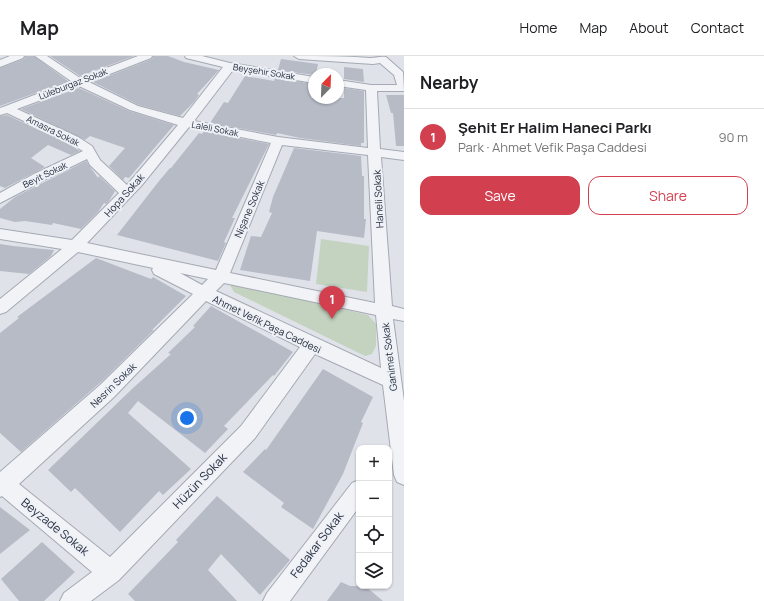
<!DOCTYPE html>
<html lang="en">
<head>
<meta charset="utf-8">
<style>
	:root { --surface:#fff; --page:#f6f6f6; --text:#202124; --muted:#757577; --line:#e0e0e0; --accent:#d23f4f }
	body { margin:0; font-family:Manrope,sans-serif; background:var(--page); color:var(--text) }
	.controls { position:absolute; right:12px; bottom:12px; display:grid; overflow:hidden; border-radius:8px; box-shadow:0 1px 3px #0004 }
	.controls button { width:36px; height:36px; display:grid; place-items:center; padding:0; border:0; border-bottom:1px solid var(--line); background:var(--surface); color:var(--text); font:20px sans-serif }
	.compass { position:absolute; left:308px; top:12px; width:36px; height:36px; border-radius:50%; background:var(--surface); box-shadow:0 1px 3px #0004; rotate:23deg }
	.you { position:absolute; left:187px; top:362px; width:14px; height:14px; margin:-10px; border:3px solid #fff; border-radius:50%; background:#1a73e8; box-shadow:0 0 0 6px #1a73e833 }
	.badge { display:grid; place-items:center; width:26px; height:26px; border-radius:50%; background:var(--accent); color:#fff; font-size:13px; font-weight:700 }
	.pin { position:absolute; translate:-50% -33px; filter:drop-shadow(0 1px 2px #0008) }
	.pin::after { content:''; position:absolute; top:21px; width:14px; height:12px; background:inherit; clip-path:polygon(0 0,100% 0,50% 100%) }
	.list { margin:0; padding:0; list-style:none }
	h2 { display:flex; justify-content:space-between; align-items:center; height:52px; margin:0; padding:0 16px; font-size:17px }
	h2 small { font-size:13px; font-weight:400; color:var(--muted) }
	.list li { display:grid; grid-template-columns:26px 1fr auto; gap:12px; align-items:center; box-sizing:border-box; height:56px; padding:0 16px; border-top:1px solid var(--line) }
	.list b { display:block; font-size:15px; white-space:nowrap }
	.list p { margin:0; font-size:13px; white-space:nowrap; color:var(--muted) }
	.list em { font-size:13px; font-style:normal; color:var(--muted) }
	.actions { display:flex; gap:8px; padding:12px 16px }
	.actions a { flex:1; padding:9px 0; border:1px solid var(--accent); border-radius:12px; text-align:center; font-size:14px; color:var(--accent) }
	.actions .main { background:var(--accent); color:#fff }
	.icon { flex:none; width:22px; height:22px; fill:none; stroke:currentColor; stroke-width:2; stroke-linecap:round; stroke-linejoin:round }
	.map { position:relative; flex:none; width:404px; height:545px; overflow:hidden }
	header { display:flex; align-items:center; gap:24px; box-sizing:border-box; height:56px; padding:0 20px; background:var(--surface); border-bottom:1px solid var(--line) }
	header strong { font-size:19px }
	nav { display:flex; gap:22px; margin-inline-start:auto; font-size:14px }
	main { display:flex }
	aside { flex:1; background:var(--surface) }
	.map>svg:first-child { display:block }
</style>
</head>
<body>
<header>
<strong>Map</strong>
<nav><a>Home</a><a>Map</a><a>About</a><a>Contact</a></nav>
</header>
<main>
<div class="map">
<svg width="404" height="545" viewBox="0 0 404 545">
	<rect width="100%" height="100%" fill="#dfe2e9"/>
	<path fill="#c4d3c0" d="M321,183L369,190L367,236L316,228Z
		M234,227L368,259L376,268V290L372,298L365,300L234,236L230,229Z"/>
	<path fill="#b6bbc6" d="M25,0H34L68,25L0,50V12L24,3Z
		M50,0H134L80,20Z
		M153,0H168L184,6L219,14L197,38L199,39L194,46L180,60L139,49L93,26L152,3Z
		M281,3L318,8L316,18L314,19L278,14Z
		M344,11L363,13L364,26L344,23Z
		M245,20L274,25L275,22L314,28L311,42H344V32L364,35V87H361V90L300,82L277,77L276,79L210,67L224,46L228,47Z
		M79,32L129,55L174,69L129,122L125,121L123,124L109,110L125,92L90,80L85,84L21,53Z
		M386,39H404V90H396L393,57H391Z
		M7,59L69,88L80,95L71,99L48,89L31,102L45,111L5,132L0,130V60Z
		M204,75L269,88L232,162H235L224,186L226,187L218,205L117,179L159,125L170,112H171L199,77L202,78Z
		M294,92L361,100L362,120H364V163H366L364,182L317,175L310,225L240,214L251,180L261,181L272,157L269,156L273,141Z
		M86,105L98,122L99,120L115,135L109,145L106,148L104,147L98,156L81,173L53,167L52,169L25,165L15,166L0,162V153L15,141Z
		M0,188L13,190L54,194L51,200L29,218L0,215Z
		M96,202L151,223L153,221L186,240L152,274H154L102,325L21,396L0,377V277L19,262L17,261Z
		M211,250L293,296L274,320L273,319L224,370L228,373L205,397L138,345L128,357L191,413L163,439L159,435L120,476L75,432L71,436L48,414L132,333L171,298L168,297L195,271L193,270Z
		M323,313L373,341L361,366L363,367L343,418L313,473L281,451L284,447L243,416L265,393L266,394Z
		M217,440L290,504L260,539L221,498L208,514L237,545H135L128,538L178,486L176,484Z
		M0,451L30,474L0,498Z
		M42,486L75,516L44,545H19L1,523Z
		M341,526L350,530H365L383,545H327Z"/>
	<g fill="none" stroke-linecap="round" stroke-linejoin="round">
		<g stroke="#a4a9b3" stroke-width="2">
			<path id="minor" d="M10,0H24L23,2L0,11V4Z
				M35,0H47L80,22L138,0H152L151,2L89,26L138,50L183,62L223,11L186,2L185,0H202L230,7L314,21V27L233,14L194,65L278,81L368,92L366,34L338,30V24L371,29H397L394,19L380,7L373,8L299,3L294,0C319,0 345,0 370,2C376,2 380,0 386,1L403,16L404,35H377L380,93L404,96V104L381,101L392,250L404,253V265L393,263L404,345V429L397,426L394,419L383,329L315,298L255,382L119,524L91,545H60L64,537L92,516L2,440L0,441V416L100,329L193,238L154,218L152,214L153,212L78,196L6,256L0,258V243L62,193L0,183V173L72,184L119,137L90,109L87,103L44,124L0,147V137L34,118L83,95L70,87L7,57L0,59V52L3,51L71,25ZM79,30L130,54L178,69L127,129L100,104L92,90L78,81L17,53ZM189,71L271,87L216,214L87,187L142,129ZM282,89L368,99L375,247L230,217ZM180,217L208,223L202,229ZM224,227L376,259L381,312L216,235ZM206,245L300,291L241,370L110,501L19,428L114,341Z
				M359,424V451L290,545H263L267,537L352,427Z"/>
		</g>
		<use href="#minor" fill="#f2f3f7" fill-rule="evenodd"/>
	</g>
	<g text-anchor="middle" stroke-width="4" stroke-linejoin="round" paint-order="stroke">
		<g font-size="9" fill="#272f40" stroke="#eef1f6">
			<text transform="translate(264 16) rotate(9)" y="3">Beyşehir Sokak</text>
			<text transform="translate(73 28) rotate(-21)" y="3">Lüleburgaz Sokak</text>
			<text transform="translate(215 73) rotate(11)" y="3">Laleli Sokak</text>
			<text transform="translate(53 75) rotate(26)" y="3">Amasra Sokak</text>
			<text transform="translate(45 119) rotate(-26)" y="3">Beyit Sokak</text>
		</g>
		<g font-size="10" fill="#272f40" stroke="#eef1f6">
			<text transform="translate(124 139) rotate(-48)" y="4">Hopa Sokak</text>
			<text transform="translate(378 143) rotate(-93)" y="4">Haneli Sokak</text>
			<text transform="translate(249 153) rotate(-67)" y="4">Nişane Sokak</text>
			<text transform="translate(267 268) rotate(26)" y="4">Ahmet Vefik Paşa Caddesi</text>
			<text transform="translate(389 301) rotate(-97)" y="4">Ganimet Sokak</text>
			<text transform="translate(113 329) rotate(-44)" y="4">Nesrin Sokak</text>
		</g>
		<g font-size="12" fill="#272f40" stroke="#eef1f6">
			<text transform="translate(200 425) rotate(-46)" y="4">Hüzün Sokak</text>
			<text transform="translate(55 471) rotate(39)" y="4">Beyzade Sokak</text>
			<text transform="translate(317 489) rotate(-53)" y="4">Fedakar Sokak</text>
		</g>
	</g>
</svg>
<div class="controls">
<button>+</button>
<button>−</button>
<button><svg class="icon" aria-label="locate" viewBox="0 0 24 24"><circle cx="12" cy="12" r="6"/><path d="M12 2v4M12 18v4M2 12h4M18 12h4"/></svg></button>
<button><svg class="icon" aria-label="layers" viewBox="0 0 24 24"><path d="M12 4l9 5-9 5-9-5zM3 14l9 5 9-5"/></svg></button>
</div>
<svg class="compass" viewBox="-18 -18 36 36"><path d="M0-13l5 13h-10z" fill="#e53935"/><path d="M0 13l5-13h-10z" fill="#757577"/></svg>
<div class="you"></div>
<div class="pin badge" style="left:332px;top:263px">1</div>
</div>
<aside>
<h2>Nearby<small></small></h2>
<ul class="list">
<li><span class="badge">1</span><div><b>Şehit Er Halim Haneci Parkı</b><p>Park · Ahmet Vefik Paşa Caddesi</p></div><em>90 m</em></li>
</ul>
<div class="actions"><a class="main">Save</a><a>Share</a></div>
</aside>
</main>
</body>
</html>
